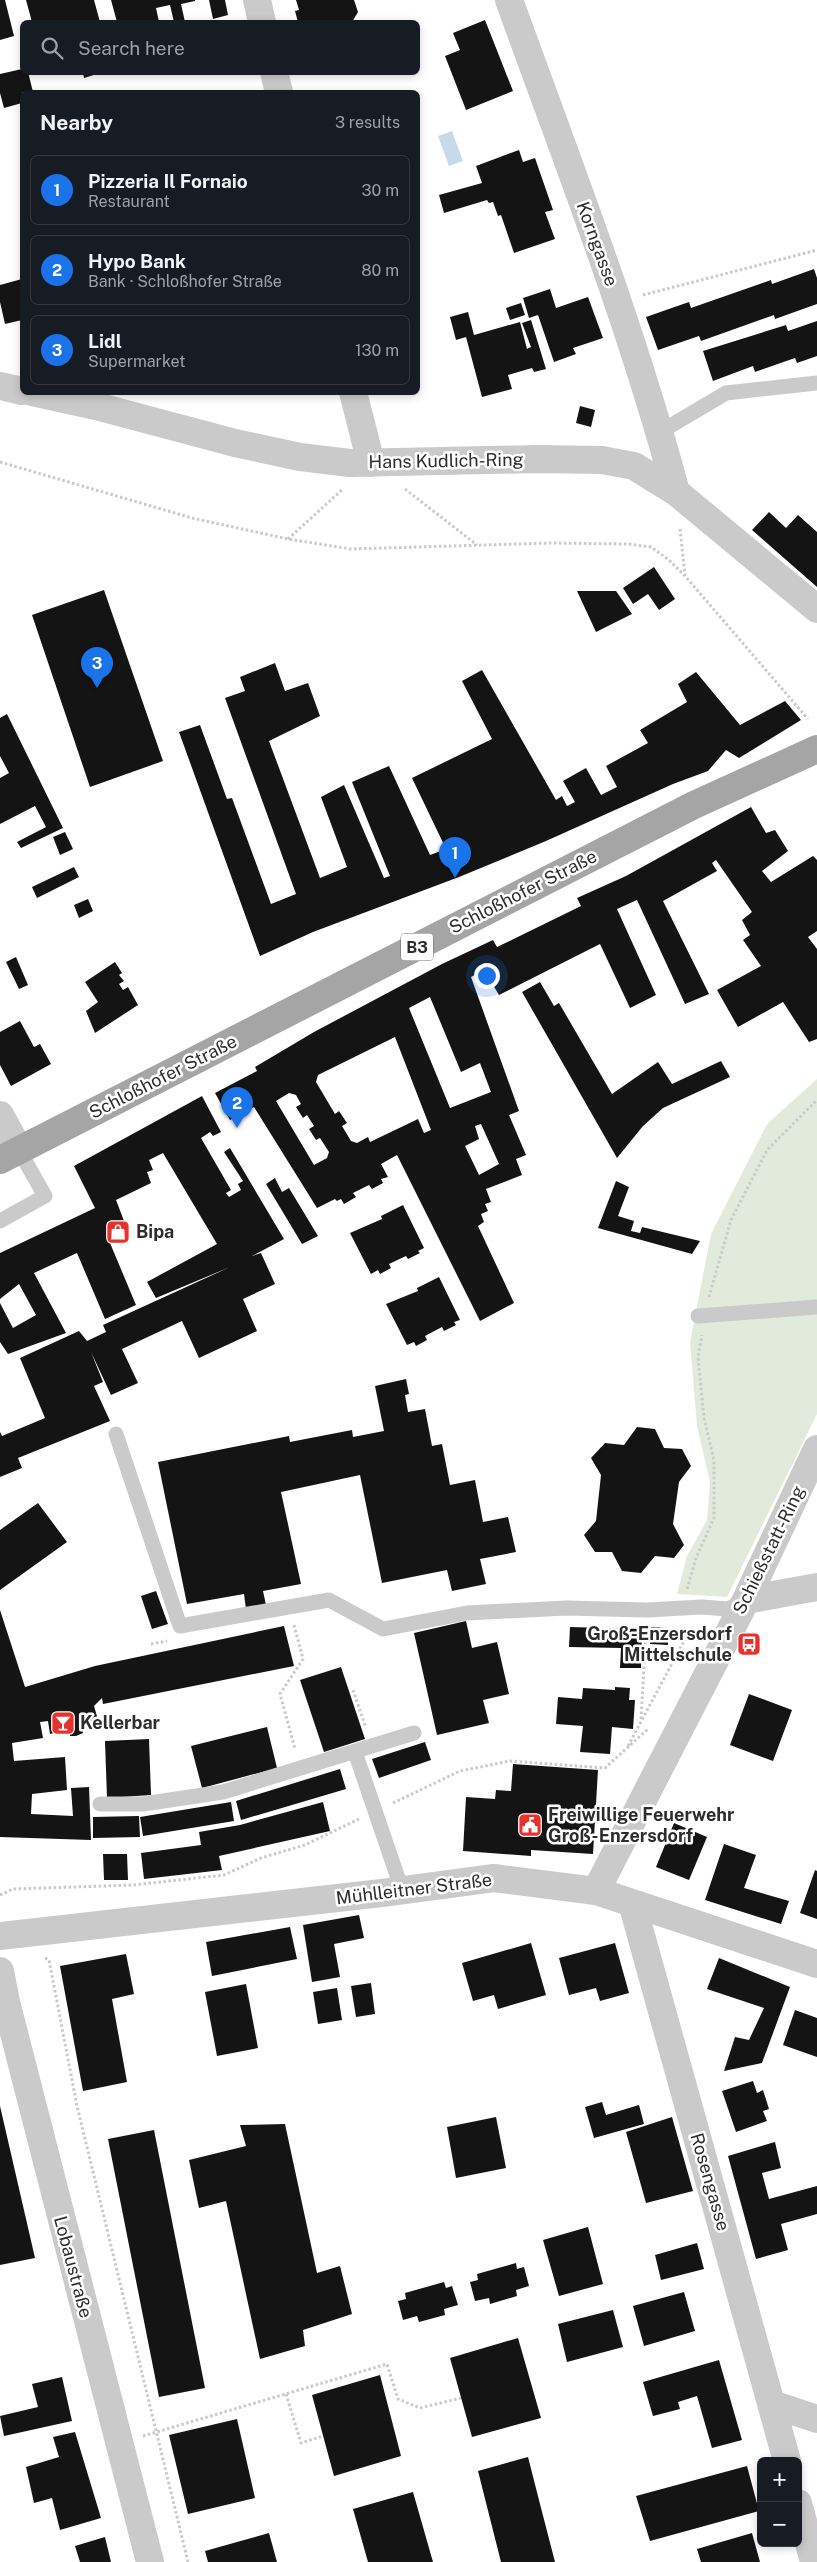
<!DOCTYPE html>
<html lang="en">
<head>
<meta charset="utf-8">
<style>
	:root { --surface:#171b24; --page:#242831; --text:#f1f3f6; --muted:#9ea1a6; --line:#363941; --accent:#1a73e8 }
	body { margin:0; font-family:"Public Sans",sans-serif; background:var(--page); color:var(--text) }
	.controls { position:absolute; right:15px; bottom:15px; display:grid; overflow:hidden; border-radius:8px; box-shadow:0 2px 8px #0003 }
	.controls button { width:45px; height:45px; display:grid; place-items:center; padding:0; border:0; border-bottom:1px solid var(--line); background:var(--surface); color:var(--text); font:25px sans-serif }
	.you { position:absolute; left:486px; top:975px; width:18px; height:18px; margin:-12px; border:4px solid #fff; border-radius:50%; background:#1a73e8; box-shadow:0 0 0 8px #1a73e833 }
	.badge { display:grid; place-items:center; width:32px; height:32px; border-radius:50%; background:var(--accent); color:#fff; font-size:16px; font-weight:700 }
	.pin { position:absolute; translate:-50% -41px; filter:drop-shadow(0 1px 2px #0008) }
	.pin::after { content:''; position:absolute; top:26px; width:18px; height:15px; background:inherit; clip-path:polygon(0 0,100% 0,50% 100%) }
	.list { margin:0; padding:0; list-style:none }
	h2 { display:flex; justify-content:space-between; align-items:center; height:65px; margin:0; padding:0 20px; font-size:21px }
	h2 small { font-size:16px; font-weight:400; color:var(--muted) }
	.list li { display:grid; grid-template-columns:32px 1fr auto; gap:15px; align-items:center; box-sizing:border-box; height:70px; margin:0 10px 10px; padding:0 10px; border:1px solid var(--line); border-radius:8px }
	.list b { display:block; font-size:19px; white-space:nowrap }
	.list p { margin:0; font-size:16px; white-space:nowrap; color:var(--muted) }
	.list em { font-size:16px; font-style:normal; color:var(--muted) }
	.icon { flex:none; width:28px; height:28px; fill:none; stroke:currentColor; stroke-width:2; stroke-linecap:round; stroke-linejoin:round }
	.map { position:relative; flex:none; width:817px; height:2562px; overflow:hidden }
	.search { position:absolute; background:var(--surface); box-shadow:0 2px 8px #0003; left:20px; top:20px; width:400px; height:55px; display:flex; align-items:center; gap:12px; box-sizing:border-box; padding:0 18px; border-radius:8px; color:var(--muted); font-size:19px }
	.panel { position:absolute; background:var(--surface); box-shadow:0 2px 8px #0003; left:20px; top:90px; width:400px; height:305px; border-radius:8px }
	.map>svg:first-child { display:block }
</style>
</head>
<body>
<div class="map">
<svg width="817" height="2562" viewBox="0 0 817 2562">
	<rect width="100%" height="100%" fill="#fff"/>
	<path fill="#e2ebdb" d="M817,1079V1414L727,1597L677,1594L687,1556L707,1520L710,1482L697,1426L690,1342L711,1234L767,1124Z"/>
	<path fill="#c6daeb" d="M452,131L463,161L449,166L438,136Z"/>
	<path fill="#141414" fill-rule="evenodd" d="M0,0H5L14,36L0,40Z
		M26,0H94L100,22H32Z
		M111,0H195V1L181,4L185,22H174L170,5L156,8L159,22H117Z
		M209,0H225L228,15L213,19Z
		M296,0H354L358,12L352,22H298L295,11L299,10Z
		M485,20L513,91L466,110L445,56L460,50L453,33Z
		M22,69V72H28L33,92H22V103L4,108L0,93V74Z
		M83,72H100V73L84,78Z
		M519,150L523,162L535,158L553,210L545,212L555,239L514,253L501,215L498,216L493,202L489,203L487,200L444,213L439,195L482,183L476,166Z
		M814,269L817,278V304L775,319L774,315L701,341L699,336L658,350L646,317L689,302L691,308L771,280L772,284Z
		M22,279V320L5,324L0,302V285Z
		M550,289L556,308L588,297L603,338L573,348L576,354L554,362L538,315L529,318L523,298Z
		M521,303L525,315L510,320L506,308Z
		M468,312L474,335L520,322L527,349L531,347L522,323L531,320L546,369L534,372L532,368L508,375L512,389L482,397L466,337L456,340L450,317Z
		M817,321V356L797,363L795,358L755,372L753,366L713,381L703,351L786,325L788,331Z
		M580,406L595,410L591,427L576,423Z
		M769,512L786,528L798,515L817,532V587L752,530Z
		M654,567L675,599L659,610L648,594L633,604L623,588Z
		M104,590L163,761L90,787L32,615Z
		M577,591H616L632,614L596,632Z
		M275,663L285,691L308,683L320,716L269,741L320,878L347,867L321,797L344,785L384,878L390,876L352,782L389,766L430,855L446,849L412,778L492,739L462,681L482,670L556,800L562,796L567,806L575,802L563,781L586,768L601,795L617,787L606,766L648,743L640,730L687,702L678,684L696,672L740,725L785,701L801,720L739,758L726,750L708,771L673,784L546,841L459,877L313,932L260,956L179,732L200,725L227,799L232,798L271,904L296,894L225,698L245,691L240,677Z
		M7,714L63,828L21,848L17,842L46,827L35,806L0,824V778L9,773L0,756V718Z
		M751,807L766,833L775,830L788,851L762,871L771,882L813,856L817,860V931L808,937L817,949V1039L809,1042L783,1002L738,1027L717,990L761,966L743,940L750,935L742,920L752,912L716,860L712,863L717,871L663,901L709,994L685,1004L637,900L617,909L656,995L630,1008L600,944L499,995L484,970L471,977L519,1111L509,1115L526,1155L516,1159L522,1175L486,1189L491,1202L485,1204L488,1211L481,1214L484,1222L478,1226L514,1303L480,1321L397,1155L381,1164L388,1177L381,1179L383,1183L372,1189L369,1185L353,1193L356,1197L344,1204L341,1199L337,1201L335,1199L317,1208L254,1107L230,1120L215,1093L257,1071L255,1067L314,1032L442,964L493,940L497,947L581,906L577,898L626,876ZM430,997L461,1072L480,1063L491,1092L450,1108L409,1008ZM395,1037L431,1130L424,1133L418,1119L370,1142L368,1137L357,1143L351,1141L342,1126L347,1123L339,1111L335,1114L316,1082L318,1075ZM289,1093L296,1095L301,1104L296,1107L303,1118L307,1115L314,1126L309,1129L316,1140L320,1138L329,1152L327,1158L314,1165L276,1101ZM481,1124L499,1164L479,1175L465,1146L479,1139L475,1126Z
		M65,832L73,849L60,855L53,837Z
		M74,867L79,877L37,898L32,887Z
		M88,899L93,911L79,918L74,905Z
		M16,957L28,985L19,989L6,962Z
		M115,962L122,973L119,975L124,981L119,984L123,990L128,987L138,1005L95,1033L86,1011L98,1002L85,982Z
		M540,982L554,1006L559,1003L612,1094L658,1062L672,1084L721,1061L730,1077L663,1108L643,1126L617,1158L522,992Z
		M20,1021L34,1047L40,1044L51,1064L11,1086L0,1065V1032Z
		M202,1096L221,1132L213,1136L210,1132L201,1138L231,1190L226,1193L229,1197L241,1190L238,1184L243,1181L224,1152L230,1148L284,1239L252,1256L261,1253L275,1284L243,1299L257,1331L199,1358L182,1321L122,1349L138,1383L111,1395L91,1352L103,1382L94,1386L110,1421L18,1458L22,1468L0,1477V1432L2,1436L45,1418L20,1358L79,1331L87,1341L106,1332L103,1325L230,1267L156,1298L147,1282L217,1244L163,1153L149,1160L153,1170L147,1172L151,1183L116,1200L129,1234L110,1243L136,1305L105,1319L77,1253L34,1273L66,1333L8,1354L0,1342V1303L13,1328L36,1315L19,1284L0,1299V1253L95,1208L74,1166Z
		M275,1178L282,1192L289,1188L318,1236L302,1244L266,1184Z
		M616,1181L629,1187L618,1216L634,1221L631,1231L640,1233L642,1227L700,1241L692,1254L598,1228Z
		M403,1205L424,1248L418,1251L420,1253L408,1259L406,1256L389,1264L391,1268L380,1274L378,1270L371,1274L350,1233L382,1219L381,1216Z
		M439,1277L460,1320L454,1322L456,1325L444,1331L442,1327L425,1336L427,1340L416,1346L414,1342L407,1345L386,1304L418,1291L417,1288Z
		M406,1379L409,1394L405,1395L408,1412L425,1409L432,1446L442,1444L450,1485L475,1480L483,1522L508,1517L516,1552L480,1559L486,1584L452,1591L447,1570L382,1583L360,1475L281,1492L301,1584L263,1591L266,1605L246,1609L244,1594L187,1604L158,1462L289,1436L290,1442L352,1430L353,1437L384,1431L375,1386Z
		M637,1427L655,1429L664,1448L682,1449L691,1466L679,1482L673,1524L684,1545L674,1558L655,1556L641,1573L622,1571L612,1552H595L584,1535L596,1521L601,1475L591,1458L605,1443L624,1445Z
		M38,1503L67,1542L0,1590V1530Z
		M156,1591L168,1624L152,1629L141,1596Z
		M0,1610L25,1687L95,1666L284,1626L294,1666L103,1704L102,1698L94,1706L99,1723L82,1727L83,1733L76,1736H70L69,1729L50,1734L48,1721L40,1722L43,1738L12,1743L14,1761L65,1757L67,1790L32,1794L31,1814L73,1816L71,1788L89,1787L91,1840L0,1837Z
		M466,1621L472,1648L497,1642L509,1694L483,1700L489,1723L437,1735L414,1633Z
		M570,1627L642,1629L641,1668H620L621,1648L569,1647Z
		M651,1627L668,1628V1645L650,1644Z
		M341,1667L365,1739L324,1752L300,1680Z
		M615,1687L630,1688L629,1700H635L633,1729L612,1727L610,1754L580,1752L583,1726L556,1724L558,1697L582,1699L583,1688L615,1690Z
		M749,1694L792,1710L773,1761L730,1745Z
		M267,1727L277,1768L202,1788L191,1746Z
		M149,1739L151,1795L107,1798L105,1741Z
		M425,1742L431,1760L379,1778L372,1759Z
		M513,1764L598,1770L593,1854L531,1850V1856L463,1851L466,1797L495,1799L496,1790L511,1791Z
		M340,1769L346,1789L241,1820L236,1801Z
		M231,1802L234,1821L143,1836L140,1817Z
		M323,1802L330,1831L219,1856L222,1870L144,1879L141,1853L201,1845L199,1832L240,1825Z
		M139,1816L140,1837L93,1838V1817Z
		M674,1823L707,1837L689,1880L656,1867Z
		M724,1844L756,1855L744,1888L789,1901L781,1924L705,1900Z
		M103,1854H127L128,1880H104Z
		M815,1870L817,1871V1919L800,1913Z
		M359,1915L364,1938L334,1944L340,1977L312,1982L303,1925Z
		M290,1927L297,1959L212,1976L206,1942Z
		M531,1943L546,1995L498,2009L494,1995L473,2001L462,1963Z
		M615,1943L629,1993L600,2001L596,1988L569,1995L559,1958Z
		M126,1954L134,1994L112,1999L127,2082L83,2091L60,1966Z
		M719,1958L790,1987L762,2063L724,2071L735,2037L749,2040L764,2008L707,1989Z
		M371,1983L375,2014L356,2017L351,1986Z
		M246,1984L258,2048L217,2056L205,1992Z
		M337,1988L342,2020L318,2024L313,1992Z
		M795,2010L817,2018V2057L783,2045Z
		M753,2081L757,2093L763,2090L769,2109L763,2111L767,2121L736,2132L722,2091Z
		M602,2102L606,2115L639,2105L644,2124L594,2138L585,2107Z
		M0,2106L35,2258L0,2265Z
		M496,2117L506,2168L456,2178L447,2127Z
		M672,2117L693,2191L646,2203L626,2132Z
		M285,2124L317,2273L340,2266L352,2314L303,2330L305,2346L260,2359L226,2201L199,2208L189,2160L246,2146L240,2125Z
		M154,2130L205,2388L159,2397L108,2139Z
		M775,2142L781,2168L762,2173L769,2199L817,2186V2214L781,2224L788,2250L756,2259L728,2156Z
		M588,2227L603,2284L559,2296L543,2240Z
		M697,2243L704,2269L661,2280L655,2255Z
		M516,2263L517,2269L524,2267L529,2286L516,2290L517,2296L490,2304L489,2298L475,2301L470,2282L478,2280L477,2274Z
		M444,2282L446,2288L452,2286L458,2305L444,2309L445,2315L419,2322L417,2316L403,2320L398,2301L406,2299L405,2293Z
		M684,2292L695,2331L644,2346L633,2306Z
		M613,2310L623,2347L567,2362L558,2324Z
		M518,2338L541,2418L472,2437L450,2358Z
		M719,2360L742,2440L712,2448L697,2396L678,2402L680,2409L653,2416L643,2382Z
		M380,2375L401,2456L334,2476L312,2395Z
		M62,2377L72,2421L4,2436L0,2416L38,2407L32,2384Z
		M237,2419L255,2498L188,2514L169,2435Z
		M75,2432L101,2518L60,2530L52,2498L34,2503L26,2467L59,2457L53,2437Z
		M528,2457L540,2504L555,2562H501L478,2471Z
		M747,2466L759,2511L650,2541L636,2496Z
		M413,2492L433,2562H368L353,2509Z
		M269,2533L277,2562H208L205,2551Z
		M752,2533L760,2562H701L697,2549Z
		M105,2537L111,2562H80L75,2546Z"/>
	<g fill="none" stroke-linecap="round" stroke-linejoin="round">
		<path stroke="#cacaca" stroke-width="3" stroke-dasharray="2.5 2.5" stroke-linecap="butt" d="M643,295L817,250
			M0,462L192,518L288,539L351,549L551,543L628,544L651,547L669,560L685,576L808,719
			M405,489L477,545
			M680,529L685,575
			M288,539L343,489
			M709,1297L731,1220L767,1150L817,1100
			M687,1589L696,1558L714,1518V1460L704,1418L698,1357L702,1335
			M294,1625L303,1659L280,1694L295,1749
			M151,1644L167,1641
			M353,1690L366,1728
			M641,1719L646,1631
			M628,1746L691,1628
			M393,1803L460,1771L510,1761L605,1768L649,1728
			M0,1895L13,1889L133,1885L224,1875L261,1858L305,1845L359,1819
			M45,1958L49,1960L77,2106L188,2562
			M286,2394L301,2443L323,2436
			M143,2436L387,2364L398,2399L420,2408L461,2398"/>
		<path stroke="#cacaca" stroke-width="15" d="M660,432L726,393L817,383
			M0,1221L45,1196L19,1150
			M698,1316L817,1307
			M116,1434L180,1626L329,1600L383,1629L467,1613L566,1608L647,1610L702,1607L728,1609L744,1601
			M355,1752L402,1890
			M100,1804H143L223,1792L414,1733"/>
		<path stroke="#cacaca" stroke-width="28" d="M257,0L262,22
			M509,0C568,163 631,324 676,492
			M274,72L279,92
			M0,386L22,391
			M32,392L96,406L235,443L300,457L350,463L538,459L602,460L634,466L676,492L817,609
			M353,392L371,463
			M0,1115L19,1150
			M746,1600L817,1587
			M596,1891L746,1600L817,1449
			M632,1903L787,2461
			M0,1936L382,1893L494,1878L596,1891L817,1964
			M0,1971L6,2002L150,2562
			M772,2404L817,2419
			M798,2503L814,2562"/>
		<path stroke="#a5a5a5" stroke-width="28" d="M0,1160L694,805L817,749"/>
	</g>
	<defs>
		<g id="shop-square" transform="scale(1.25)"><rect x="-9" y="-9" width="18" height="18" rx="4" fill="#e6322d" stroke="#fff"/><path d="M-5-2.5h2.3a2.7 3.5 0 0 1 5.4 0H5L5.5 6h-11ZM-1.5-2.5h3a1.5 2.3 0 0 0-3 0Z" fill="#fff"/></g>
		<g id="bus-square" transform="scale(1.25)"><rect x="-9" y="-9" width="18" height="18" rx="4" fill="#e6322d" stroke="#fff"/><path d="M-5-6H5V4H4V6H2V4H-2V6H-4V4H-5ZM-3.5-4V0h7V-4ZM-3.5 1.2v1.5H-2V1.2ZM2 1.2v1.5H3.5V1.2Z" fill="#fff"/></g>
		<g id="bar-square" transform="scale(1.25)"><rect x="-9" y="-9" width="18" height="18" rx="4" fill="#e6322d" stroke="#fff"/><path d="M-6-5H6L.8 .8V4.5H3.5V6h-7V4.5H-.8V.8Z" fill="#fff"/></g>
		<g id="civic-square" transform="scale(1.25)"><rect x="-9" y="-9" width="18" height="18" rx="4" fill="#e6322d" stroke="#fff"/><path d="M-.6-6.5H3V-4.5H.6V-3L4-1V1h2V6H-6V1h2V-1L-.6-3ZM-1.2 2.5V6h2.4V2.5Z" fill="#fff"/></g>
	</defs>
	<g fill-rule="evenodd">
		<use href="#shop-square" x="118" y="1232"/>
		<use href="#bus-square" x="749" y="1644"/>
		<use href="#bar-square" x="63" y="1723"/>
		<use href="#civic-square" x="530" y="1825"/>
	</g>
	<g text-anchor="middle" stroke-width="5" stroke-linejoin="round" paint-order="stroke">
		<rect fill="#fff" stroke="#6c6c6c" stroke-width="1" x="401" y="933.5" width="32" height="27" rx="4"/>
		<g font-size="16" font-weight="bold" fill="#2d2d2d">
			<text x="417" y="953">B3</text>
		</g>
		<g font-size="18" fill="#2d2d2d" stroke="#fff">
			<text transform="translate(597 244) rotate(70)" y="6">Korngasse</text>
			<text transform="translate(446 461) rotate(-1)" y="6">Hans Kudlich-Ring</text>
			<text transform="translate(523 892) rotate(-27)" y="6">Schloßhofer Straße</text>
			<text transform="translate(163 1077) rotate(-27)" y="6">Schloßhofer Straße</text>
			<text transform="translate(769 1550) rotate(-64)" y="6">Schießstatt-Ring</text>
			<text transform="translate(414 1889) rotate(-7)" y="6">Mühlleitner Straße</text>
			<text transform="translate(710 2182) rotate(74)" y="6">Rosengasse</text>
			<text transform="translate(73 2267) rotate(75)" y="6">Lobaustraße</text>
		</g>
		<g font-size="18" font-weight="bold" fill="#2d2d2d" stroke="#fff" text-anchor="start">
			<text x="136" y="1238">Bipa</text>
			<text x="732" y="1640" text-anchor="end">Groß-Enzersdorf<tspan x="732" dy="21">Mittelschule</tspan></text>
			<text x="80" y="1729">Kellerbar</text>
			<text x="548" y="1821">Freiwillige Feuerwehr<tspan x="548" dy="21">Groß-Enzersdorf</tspan></text>
		</g>
	</g>
</svg>
<div class="controls">
<button>+</button>
<button>−</button>
</div>
<div class="you"></div>
<div class="pin badge" style="left:455px;top:878px">1</div>
<div class="pin badge" style="left:237px;top:1128px">2</div>
<div class="pin badge" style="left:97px;top:688px">3</div>
<div class="search"><svg class="icon" aria-label="search" viewBox="0 0 24 24"><circle cx="10" cy="10" r="6"/><path d="M15 15l6 6"/></svg>Search here</div>
<section class="panel">
<h2>Nearby<small>3 results</small></h2>
<ul class="list">
<li><span class="badge">1</span><div><b>Pizzeria Il Fornaio</b><p>Restaurant</p></div><em>30 m</em></li>
<li><span class="badge">2</span><div><b>Hypo Bank</b><p>Bank · Schloßhofer Straße</p></div><em>80 m</em></li>
<li><span class="badge">3</span><div><b>Lidl</b><p>Supermarket</p></div><em>130 m</em></li>
</ul>
</section>
</div>
</body>
</html>
